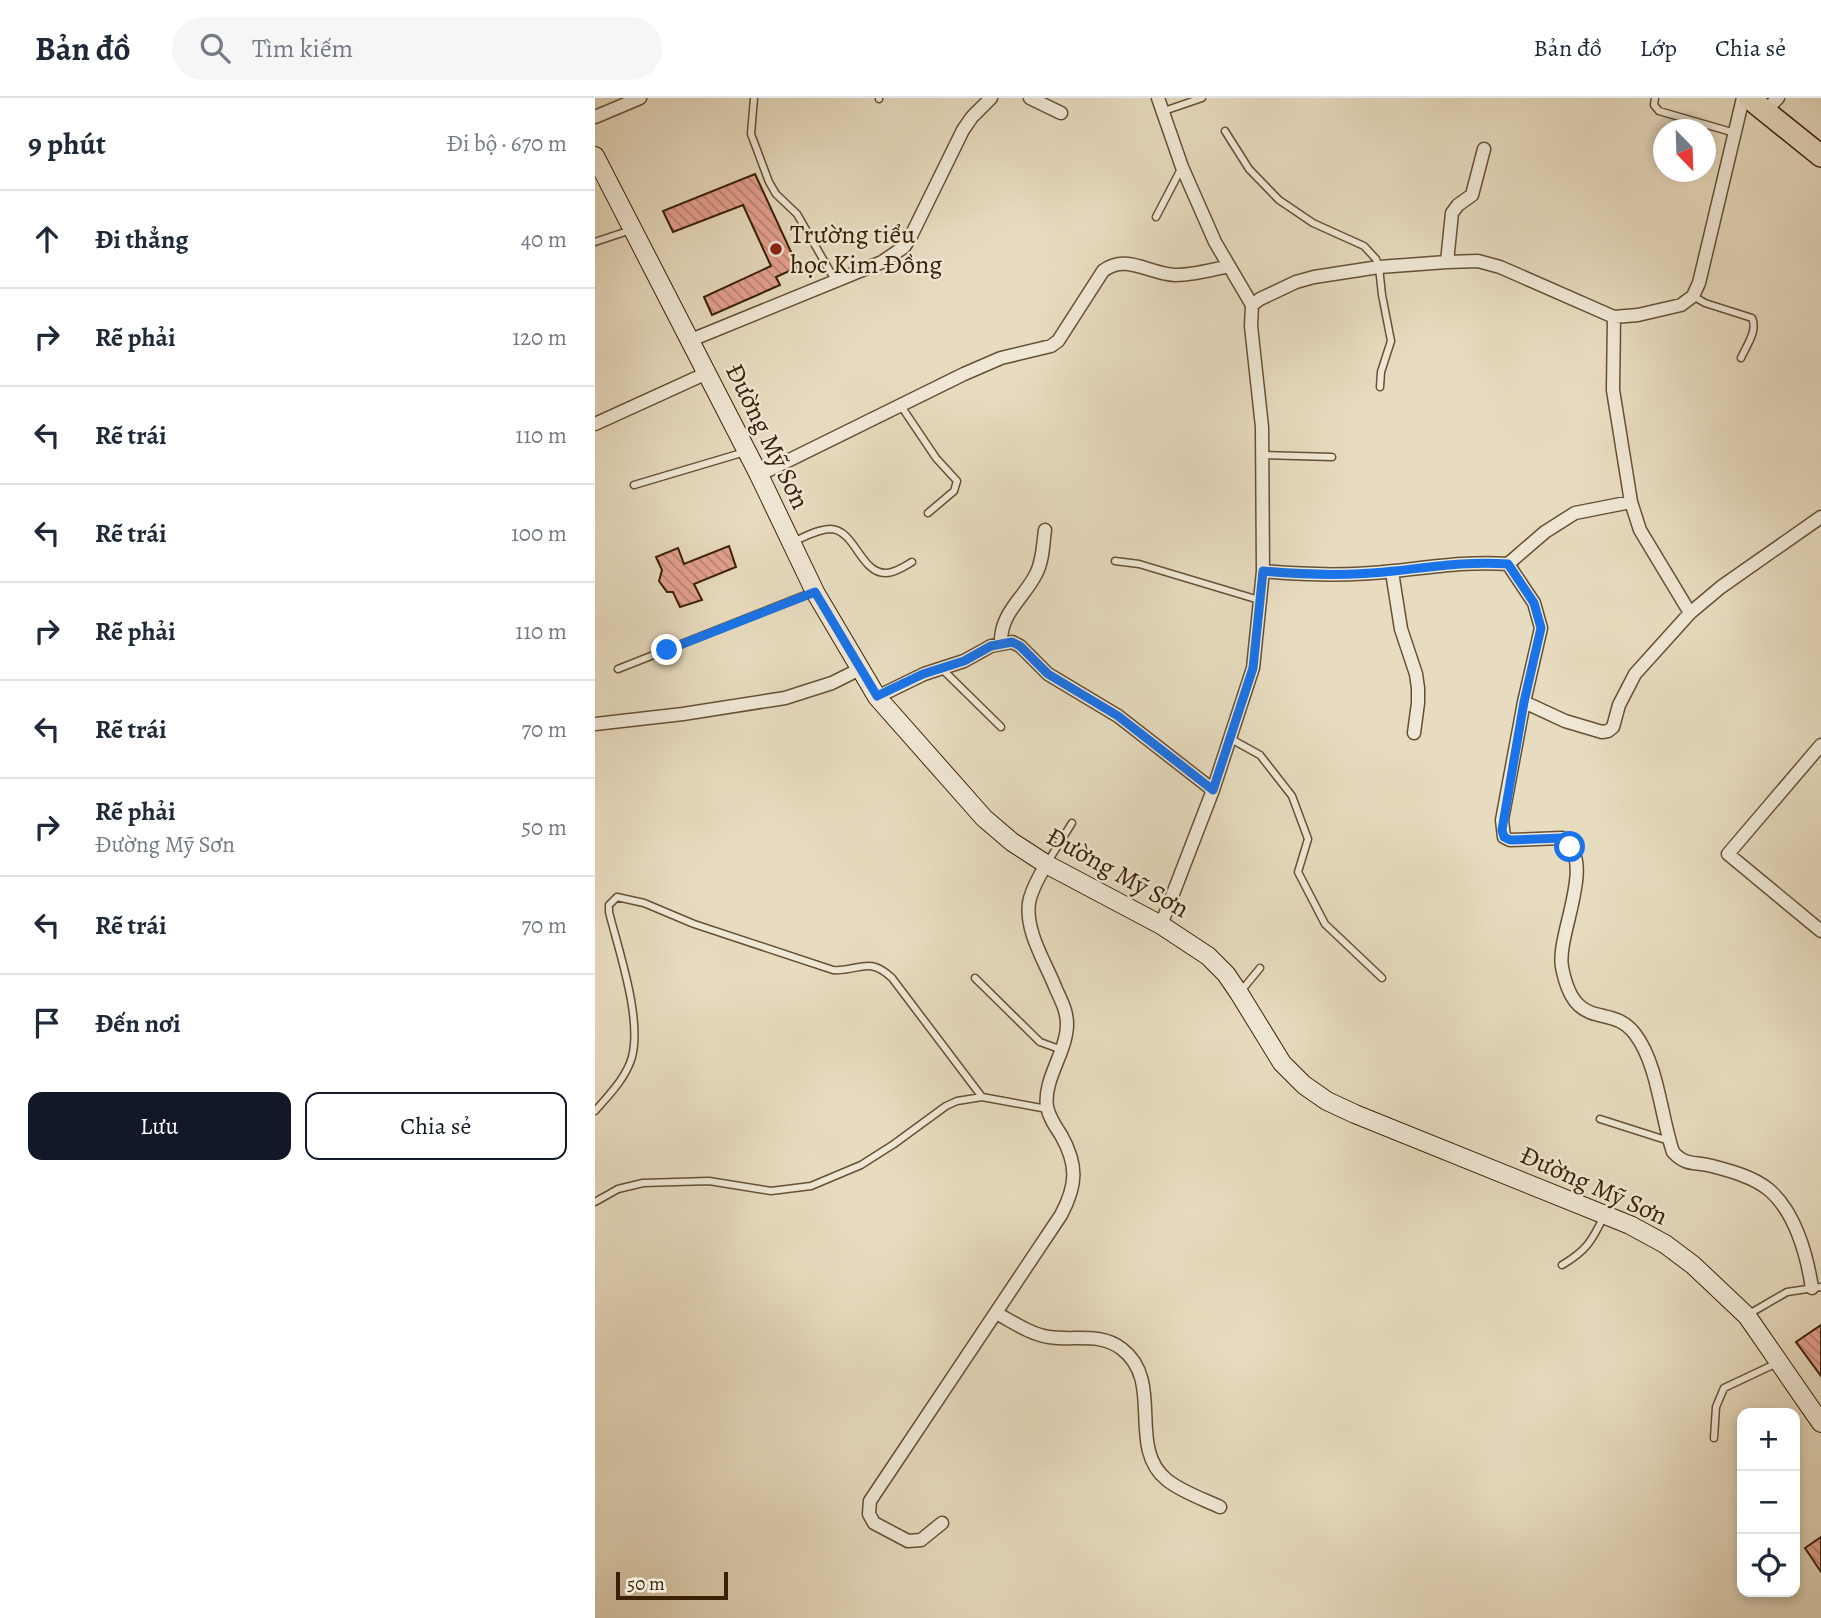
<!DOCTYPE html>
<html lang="vi">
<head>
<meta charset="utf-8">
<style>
	:root { --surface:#fff; --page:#f6f6f7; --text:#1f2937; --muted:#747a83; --line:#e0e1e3; --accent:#111827 }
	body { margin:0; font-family:Alegreya,serif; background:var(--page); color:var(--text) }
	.controls { position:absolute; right:21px; bottom:21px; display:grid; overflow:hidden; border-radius:14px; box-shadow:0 4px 10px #0003 }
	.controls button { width:63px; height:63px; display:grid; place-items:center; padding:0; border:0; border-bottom:2px solid var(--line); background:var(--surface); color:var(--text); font:35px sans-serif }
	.compass { position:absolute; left:1058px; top:21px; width:63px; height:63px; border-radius:50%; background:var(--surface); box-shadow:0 4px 10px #0003; rotate:157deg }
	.scale { position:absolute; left:21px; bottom:18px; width:112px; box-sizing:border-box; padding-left:7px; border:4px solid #3a2105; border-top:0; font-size:19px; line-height:24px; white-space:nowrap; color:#3a2105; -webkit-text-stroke:5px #f0e8d6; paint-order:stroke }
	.stop { position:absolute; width:21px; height:21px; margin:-16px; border:5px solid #1a73e8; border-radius:50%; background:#fff }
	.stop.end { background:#1a73e8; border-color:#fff; box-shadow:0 2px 7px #0008 }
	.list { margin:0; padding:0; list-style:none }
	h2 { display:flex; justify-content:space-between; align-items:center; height:91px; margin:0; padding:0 28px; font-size:30px }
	h2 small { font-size:23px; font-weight:400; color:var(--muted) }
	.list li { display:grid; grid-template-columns:46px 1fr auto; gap:21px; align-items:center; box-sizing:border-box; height:98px; padding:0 28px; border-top:2px solid var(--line) }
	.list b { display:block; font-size:26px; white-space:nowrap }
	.list p { margin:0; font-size:23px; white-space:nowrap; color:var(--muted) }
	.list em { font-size:23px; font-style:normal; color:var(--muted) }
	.actions { display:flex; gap:14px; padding:21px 28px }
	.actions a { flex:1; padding:16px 0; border:2px solid var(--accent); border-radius:14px; text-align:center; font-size:24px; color:var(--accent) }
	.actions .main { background:var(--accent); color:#fff }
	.icon { flex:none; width:38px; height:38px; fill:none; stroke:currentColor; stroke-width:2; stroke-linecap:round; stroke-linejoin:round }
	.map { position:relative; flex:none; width:1226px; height:1520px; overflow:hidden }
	header { display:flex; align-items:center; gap:42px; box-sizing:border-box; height:98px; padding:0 35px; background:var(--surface); border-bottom:2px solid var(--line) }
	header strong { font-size:33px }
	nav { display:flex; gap:38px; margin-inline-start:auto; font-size:24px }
	.search { width:490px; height:63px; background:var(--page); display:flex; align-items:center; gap:18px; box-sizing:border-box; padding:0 24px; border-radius:38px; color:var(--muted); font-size:26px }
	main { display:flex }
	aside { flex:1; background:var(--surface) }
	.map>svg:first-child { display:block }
</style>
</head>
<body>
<header>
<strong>Bản đồ</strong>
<div class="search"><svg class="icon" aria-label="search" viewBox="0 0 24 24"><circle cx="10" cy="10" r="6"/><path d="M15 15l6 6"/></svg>Tìm kiếm</div>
<nav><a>Bản đồ</a><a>Lớp</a><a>Chia sẻ</a></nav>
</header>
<main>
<aside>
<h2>9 phút<small>Đi bộ · 670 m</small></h2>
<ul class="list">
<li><svg class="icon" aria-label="ahead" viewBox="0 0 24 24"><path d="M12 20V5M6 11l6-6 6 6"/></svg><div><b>Đi thẳng</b></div><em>40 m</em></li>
<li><svg class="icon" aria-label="right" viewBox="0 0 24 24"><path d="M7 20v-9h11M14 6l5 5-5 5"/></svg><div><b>Rẽ phải</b></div><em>120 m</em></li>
<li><svg class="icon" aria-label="left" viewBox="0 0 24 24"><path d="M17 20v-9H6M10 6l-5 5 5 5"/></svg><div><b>Rẽ trái</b></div><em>110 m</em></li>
<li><svg class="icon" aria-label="left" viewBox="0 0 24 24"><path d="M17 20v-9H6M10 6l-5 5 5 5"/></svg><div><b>Rẽ trái</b></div><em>100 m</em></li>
<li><svg class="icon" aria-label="right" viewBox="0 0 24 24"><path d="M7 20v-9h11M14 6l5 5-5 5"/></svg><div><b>Rẽ phải</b></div><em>110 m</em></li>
<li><svg class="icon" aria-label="left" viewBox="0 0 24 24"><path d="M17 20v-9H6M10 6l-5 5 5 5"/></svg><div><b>Rẽ trái</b></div><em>70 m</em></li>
<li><svg class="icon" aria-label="right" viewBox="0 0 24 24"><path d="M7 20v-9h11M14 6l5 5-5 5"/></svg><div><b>Rẽ phải</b><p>Đường Mỹ Sơn</p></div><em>50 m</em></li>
<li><svg class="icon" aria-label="left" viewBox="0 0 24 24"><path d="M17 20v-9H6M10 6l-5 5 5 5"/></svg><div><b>Rẽ trái</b></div><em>70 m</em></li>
<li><svg class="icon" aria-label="arrive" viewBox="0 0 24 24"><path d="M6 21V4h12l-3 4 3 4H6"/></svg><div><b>Đến nơi</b></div></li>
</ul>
<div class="actions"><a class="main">Lưu</a><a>Chia sẻ</a></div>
</aside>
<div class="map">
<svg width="1226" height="1520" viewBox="0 0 1226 1520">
	<defs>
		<pattern id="building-back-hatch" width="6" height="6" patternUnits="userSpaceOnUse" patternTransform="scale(1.75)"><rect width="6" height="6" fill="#e6a291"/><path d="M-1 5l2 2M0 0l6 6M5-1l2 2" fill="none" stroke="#bb8474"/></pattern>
	</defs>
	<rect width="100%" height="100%" fill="#e8dcc0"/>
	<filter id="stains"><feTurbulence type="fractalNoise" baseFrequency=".00286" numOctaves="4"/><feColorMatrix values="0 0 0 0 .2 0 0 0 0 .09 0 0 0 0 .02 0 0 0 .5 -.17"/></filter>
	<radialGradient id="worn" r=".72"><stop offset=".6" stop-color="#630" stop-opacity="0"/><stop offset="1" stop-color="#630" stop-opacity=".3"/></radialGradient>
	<path fill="url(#building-back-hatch)" stroke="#3a2105" stroke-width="2" d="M160,76L203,169L181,179L185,187L117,217L109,199L176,168L148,107L78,134L68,113Z
		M134,448L141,469L99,486L107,502L85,509L78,494H72L64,483L67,472L61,459L83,450L89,466Z
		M1226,1227V1278L1201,1244Z
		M1226,1439V1474L1210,1450Z"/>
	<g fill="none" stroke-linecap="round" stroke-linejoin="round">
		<g stroke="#665034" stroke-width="9">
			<path id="lane" d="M159,0L156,36L174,84L181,96L202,116L240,182
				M284,0V1
				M1060,0L1059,7L1064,13L1140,35
				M569,13L607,0
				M630,33L654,71L684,102L718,125L769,148L781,161L784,169L787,197L796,243L786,274L785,289
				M561,119L586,71
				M0,144L36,132
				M1098,198L1110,205L1157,220C1163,233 1151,248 1146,260
				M306,308L341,360L362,383L359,393L333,415
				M668,357L737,359
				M39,387L150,354
				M198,444C209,439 223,431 236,431C260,432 266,476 291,475C300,475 310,468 317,464
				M520,463L544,466L664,502
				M23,571L218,494
				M347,571L406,629
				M636,641L665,657L697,698L713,741L703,774L730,826L787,880
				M452,765L477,725
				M380,880L445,944L467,952
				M646,893L665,870
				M0,1013C14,997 31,980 37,959C47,920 24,854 14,814V807L22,799L49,805L99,826L238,872C264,874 273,857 297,880L387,999
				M1005,1021L1074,1043
				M0,1104L23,1091L48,1085L114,1083L176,1093L216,1088L266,1067L299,1046L351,1008L362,1003L387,999L452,1011
				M967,1167C991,1153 997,1143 1009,1118
				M1154,1216L1192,1194L1226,1189
				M1119,1340L1121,1309L1129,1290L1182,1265"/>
		</g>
		<g stroke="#665034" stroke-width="15">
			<path id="street" d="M435,0L466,15
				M563,0L587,69L620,144L657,207
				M1170,13L1183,0
				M0,19L45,0
				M852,164L857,115L863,107L877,97L889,51
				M1019,219L1018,292L1036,404L1045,432L1095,515
				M96,242L287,164L309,149L315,140L368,32L377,19L396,0
				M0,326L112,275
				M164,377L369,276L406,260L456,248L463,243L508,173C531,155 554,176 580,177C598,177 617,172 634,168
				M913,466L939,505L946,530L929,604L907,722L909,739L915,742L967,740C1003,763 961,836 967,869C980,937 1015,903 1040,936C1063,966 1066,1019 1078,1054C1092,1069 1100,1063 1117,1068C1136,1073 1158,1079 1173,1091C1200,1113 1212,1157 1217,1190
				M668,473C711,477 756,478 799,473C837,469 874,463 913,466L950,434L980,415L1036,404
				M797,474L806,531L821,576L823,590V605L819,635
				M406,545C405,515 429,500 441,476C448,463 448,446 450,432
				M282,599L329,576L369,563L396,548L417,544L425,548L453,576L523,618L618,692
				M929,604L970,623L1007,634L1013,633L1018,629L1024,607L1040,576L1095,515L1126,489L1226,419
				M0,626L88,616L190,600L237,585L265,571
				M1226,647L1133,756L1226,833
				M566,827L618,692L658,570L668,473L667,329L656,228L657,207L665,201L701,184L719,179L784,169L852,164L883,163L905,169L1019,219L1043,217L1086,207L1098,198L1104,185L1148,0
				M401,1215C418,1224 435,1236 454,1239C480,1243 505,1234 527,1251C570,1284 531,1349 572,1382C587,1394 608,1401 625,1409
				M347,1425L326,1442L313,1443L279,1425L274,1416L275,1403L466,1117C482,1087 483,1067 466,1037C460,1028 454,1019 452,1009C448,981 472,954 472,926C472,913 466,902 461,891C451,865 430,834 434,805C436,791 445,778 451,766"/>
		</g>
		<g stroke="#3a2105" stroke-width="20">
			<path id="secondary" d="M0,58L164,377L220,494L282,599L389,720L417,744L451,766L566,827L613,858L631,876L644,895L687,965L709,987L732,1003L760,1016L1035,1127L1070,1146L1098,1167L1152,1218L1226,1325"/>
		</g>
		<g stroke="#3a2105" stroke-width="24">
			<path id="highway" d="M1154,0L1226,58"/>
		</g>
		<use href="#lane" stroke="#f0e8d6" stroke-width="6"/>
		<use href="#street" stroke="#f0e8d6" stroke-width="12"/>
		<use href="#secondary" stroke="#f0e8d6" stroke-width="18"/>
		<use href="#highway" stroke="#e8dcc0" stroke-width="21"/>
	</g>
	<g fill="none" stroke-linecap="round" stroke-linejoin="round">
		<path stroke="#1a73e8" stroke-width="9" d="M72,552L220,494L282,598L328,576L369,563L396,548L417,544L425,548L453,576L523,618L618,692L658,570L668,473C711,477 756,478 799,473C837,469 874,463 913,466L939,505L946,530L929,604L907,732L909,739L915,742L967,740L975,749"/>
	</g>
	<circle fill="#8f2418" stroke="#f0e8d6" stroke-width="2.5" cx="181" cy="151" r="7"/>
	<g text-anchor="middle" stroke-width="5" stroke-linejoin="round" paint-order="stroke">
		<g font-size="26" fill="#3a2105" stroke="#f0e8d6" text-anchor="start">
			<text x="195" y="145">Trường tiểu<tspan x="195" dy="30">học Kim Đồng</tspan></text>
		</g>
		<g font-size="26" fill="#3a2105" stroke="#f0e8d6">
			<text transform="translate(173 338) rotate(64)" y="9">Đường Mỹ Sơn</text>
			<text transform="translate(523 774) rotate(29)" y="9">Đường Mỹ Sơn</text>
			<text transform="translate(999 1087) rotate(24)" y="9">Đường Mỹ Sơn</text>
		</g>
	</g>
	<rect width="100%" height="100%" filter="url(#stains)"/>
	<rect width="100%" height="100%" fill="url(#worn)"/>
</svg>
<div class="controls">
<button>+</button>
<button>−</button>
<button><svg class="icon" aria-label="locate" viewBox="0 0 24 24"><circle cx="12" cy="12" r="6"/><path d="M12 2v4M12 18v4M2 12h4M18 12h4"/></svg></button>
</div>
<svg class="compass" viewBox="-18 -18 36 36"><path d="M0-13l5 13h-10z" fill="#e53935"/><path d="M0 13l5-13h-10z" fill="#747a83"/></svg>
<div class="scale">50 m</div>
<div class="stop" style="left:975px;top:749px"></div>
<div class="stop end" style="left:72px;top:552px"></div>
</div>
</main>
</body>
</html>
